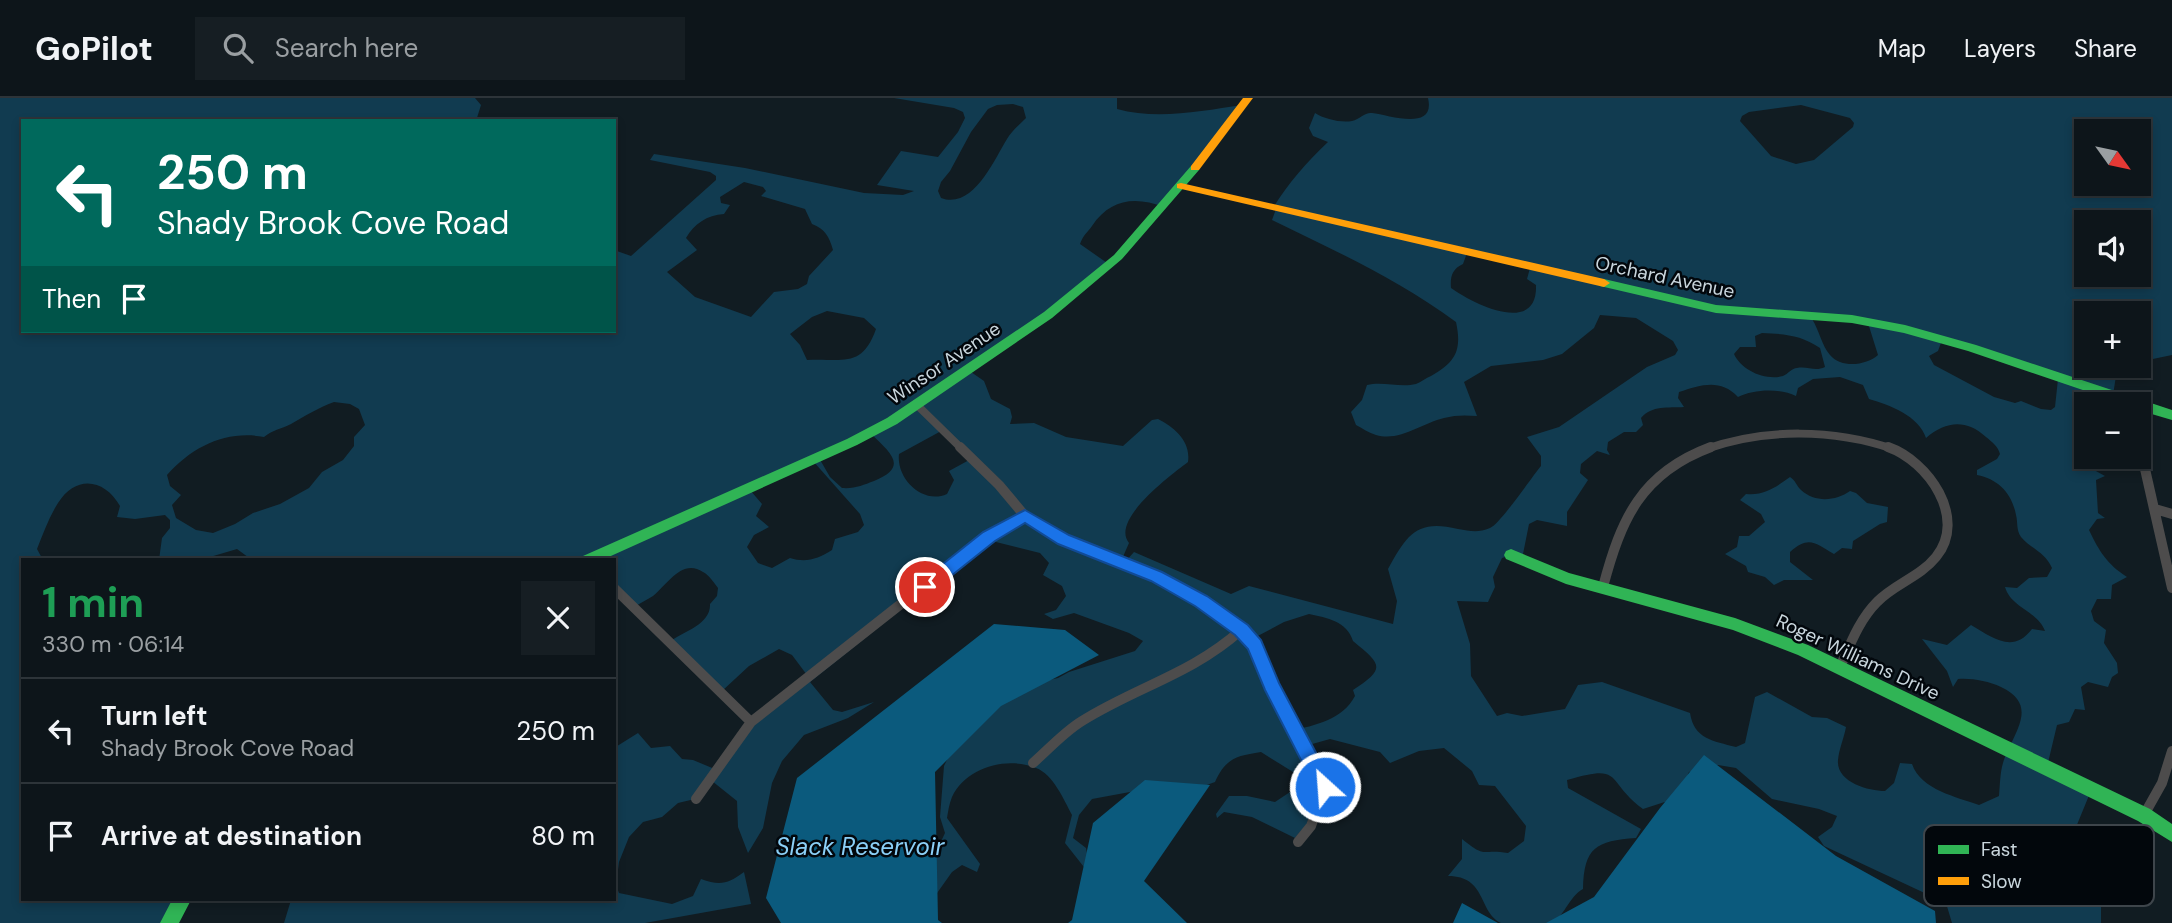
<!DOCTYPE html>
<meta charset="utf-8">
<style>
body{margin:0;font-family:"DM Sans",sans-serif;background:#161e23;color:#f1f3f6;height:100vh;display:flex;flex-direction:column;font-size:26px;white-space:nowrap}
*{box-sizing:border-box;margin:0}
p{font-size:23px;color:#9a9fa2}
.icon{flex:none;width:38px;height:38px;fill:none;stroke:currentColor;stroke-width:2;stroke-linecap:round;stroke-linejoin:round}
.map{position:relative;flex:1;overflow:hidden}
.sheet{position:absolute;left:21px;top:460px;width:595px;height:343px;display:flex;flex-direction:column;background:#0d151a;border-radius:0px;box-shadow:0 4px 10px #0003,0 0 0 2px #2d3439}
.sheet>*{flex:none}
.banner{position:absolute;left:21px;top:21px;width:595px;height:214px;border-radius:0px;box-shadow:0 4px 10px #0003,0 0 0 2px #2d3439;background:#00695c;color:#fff;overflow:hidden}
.needle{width:46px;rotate:123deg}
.buttons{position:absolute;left:2074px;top:21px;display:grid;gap:14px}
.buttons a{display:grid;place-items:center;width:77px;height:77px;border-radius:0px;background:#0d151a;box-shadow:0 4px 10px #0003,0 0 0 2px #2d3439;font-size:35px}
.pin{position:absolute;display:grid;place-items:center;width:60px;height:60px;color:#fff;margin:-30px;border:4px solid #fff;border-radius:50%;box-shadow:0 2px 7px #0007}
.me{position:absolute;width:77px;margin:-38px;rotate:334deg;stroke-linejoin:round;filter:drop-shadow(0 0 5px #0008)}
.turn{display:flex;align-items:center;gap:24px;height:147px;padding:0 21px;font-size:32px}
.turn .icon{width:91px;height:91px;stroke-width:2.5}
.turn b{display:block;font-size:49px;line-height:60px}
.then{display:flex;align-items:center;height:66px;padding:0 21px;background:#0003;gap:14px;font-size:26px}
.round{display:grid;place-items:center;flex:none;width:74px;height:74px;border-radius:0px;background:#161e23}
.head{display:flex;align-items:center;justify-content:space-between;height:119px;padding:0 21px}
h1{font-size:42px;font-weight:700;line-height:52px;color:#1e9e55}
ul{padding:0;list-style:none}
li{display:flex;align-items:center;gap:21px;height:105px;padding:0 21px;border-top:2px solid #2d3439}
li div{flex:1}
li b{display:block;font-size:26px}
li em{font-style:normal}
header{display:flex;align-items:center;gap:42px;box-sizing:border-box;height:98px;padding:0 35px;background:#0d151a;border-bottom:2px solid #2d3439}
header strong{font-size:33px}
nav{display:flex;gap:38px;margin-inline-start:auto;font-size:24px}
.search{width:490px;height:63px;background:#161e23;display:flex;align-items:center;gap:18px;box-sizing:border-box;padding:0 24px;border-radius:0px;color:#9a9fa2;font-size:26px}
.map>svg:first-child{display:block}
</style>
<header>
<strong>GoPilot</strong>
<div class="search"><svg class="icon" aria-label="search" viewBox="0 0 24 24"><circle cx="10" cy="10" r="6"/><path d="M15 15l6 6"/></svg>Search here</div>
<nav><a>Map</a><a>Layers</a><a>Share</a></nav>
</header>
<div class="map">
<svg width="2172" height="825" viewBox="0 0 2172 825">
<rect width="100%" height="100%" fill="#111c22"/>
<!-- green -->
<path fill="#113b50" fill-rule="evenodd" d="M0,0H475L481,7L476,23H23V233H614V152L631,158L716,82V78L710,74L650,62L654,56L745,70L864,95L903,97L914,93L877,87L901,53L938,59L958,34L965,20L963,14L954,10L894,0H1117V11C1157,22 1202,13 1242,7L1164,109C1135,98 1110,101 1092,128C1087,135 1083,137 1080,146L1110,167L971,274L984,283L991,301L1010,311L1012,319L1010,326L1034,325L1066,339L1123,348L1152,322L1158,321C1174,329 1191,343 1188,364C1171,377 1110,422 1129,445L1122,461L1125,464L1134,454L1231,496L1249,488L1393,526L1397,503L1388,471C1407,437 1416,421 1458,431C1470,433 1478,435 1490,430C1500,426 1531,380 1541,368V358L1527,339L1559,329L1647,269L1675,257L1678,252L1673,243L1636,220L1600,217L1594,230L1562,256L1543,262L1491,268L1464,284L1477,318C1465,317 1455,317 1444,320C1422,325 1400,344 1376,337C1369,335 1362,330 1356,327L1351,314L1362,302L1367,287C1383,283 1400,290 1416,286C1421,284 1426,280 1431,278C1456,264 1462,252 1456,224C1399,182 1336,153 1272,122L1276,111L1273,110C1289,84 1306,65 1328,44L1313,38L1309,30L1315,15C1324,21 1341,25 1352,23C1360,21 1365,14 1372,15C1389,17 1436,34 1428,0H2172V257L2148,262L2139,260L2138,215H2086V268H2111L2116,278L2113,297L2096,293L2093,304L2085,307L2081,324L2086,335L2083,358L2094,372L2105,378L2096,382L2098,415L2105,420L2097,421L2089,432C2099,453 2107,466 2127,479L2112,487L2111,501H2097L2091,513L2094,523L2106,532L2104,545L2117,565L2118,575L2112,579L2108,589L2088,584L2081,589L2085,612L2075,611L2069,624L2057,627L2047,669L2090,695L2074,734L2080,749L2075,770L2101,801V825H1952L1946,805L1824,748L1818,739L1832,729L1837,718L1819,711L1772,701L1736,670L1718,667L1689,674L1677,700L1643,711C1604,682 1625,665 1567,682L1568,690L1641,731L1636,740C1596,743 1584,749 1583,791C1569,799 1566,815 1553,825H1501C1478,814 1487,778 1448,778L1462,761V741C1488,762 1480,750 1508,755L1524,743L1526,728L1495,688L1479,687L1472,673L1444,650L1419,653L1390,665L1380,654L1330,641L1298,650L1316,691L1307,726L1295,740L1252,719L1224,714L1217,720L1216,716L1229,698H1247L1275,704L1299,688L1301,679L1261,654C1236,658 1226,660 1215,684L1204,688L1157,689L1092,701L1079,717L1073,740L1086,750L1091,778L1065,745L1072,717C1064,702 1053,676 1036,670C1007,658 966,669 952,699C949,706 948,714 947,720L980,766L977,774L962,767L952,774L930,805L921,786L945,735L940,719L944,668L961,633L978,609L1040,584L1058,580L1069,574L1135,553L1143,543L1129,535L1074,515L1053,521L1044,516L1056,512L1066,498L1062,488L1043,477L1049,465L1040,455L988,442L810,584L833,612L842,614L874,604L848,620L804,637L782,663L772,685L763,730L748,755L738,729L737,703L712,683L699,700L678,705L662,719L643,724L629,739L619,764L616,787L619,795L672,806L693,798L701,781C720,788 728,786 744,774L751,806L645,825H284L291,802H614V650L638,635L651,650L670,648L682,661L693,662L717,672L751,625L810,581L792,557L779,551L749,568L722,593L671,543C685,533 711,526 710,506L717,498L718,490C714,485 709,477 703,474C682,460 667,487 653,498C647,502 640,505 634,509L614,489V462H252L237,451L210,459L209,462H159L162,440L170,430V422L165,417L135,421L117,419L120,408C105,381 76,376 58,405C49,419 43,436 37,451L43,462H23V802H184L171,825H0ZM1013,6L1023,9L1026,20C1019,27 1012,33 1007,41C994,62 973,112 941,100L938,93L941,84L950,73L971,34L988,11L997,7ZM1801,7L1850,20L1854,25L1853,29L1814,62L1796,66L1771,58L1740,23L1742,18L1749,14ZM2086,33H2138V86H2086ZM744,84L763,89L766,93L761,98L805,111L812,126C825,131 829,138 833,152L809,178L807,186L798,191L774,194L751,219L695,199L667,174L697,152L686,140C694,126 707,117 724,116L730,107L721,105L720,99ZM2086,124H2138V177H2086ZM1467,155L1530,170L1527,181L1536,187C1538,238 1473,206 1451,190C1450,179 1452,171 1463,166ZM827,213L864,220L876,231C862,271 842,260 807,262L800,247L790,236L812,219ZM1812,221L1868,225L1878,257C1867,267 1842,271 1830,257C1822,248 1819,232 1812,221ZM1762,235C1785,236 1801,237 1820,250L1825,269C1815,274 1808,268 1797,270C1792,270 1788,276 1783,278C1765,283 1741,272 1734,256L1740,249H1756L1755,238ZM1942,242L2058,281L2055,309L2051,312L2041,311L2021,303L2015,305L1994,299L1934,267L1929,258L1938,253ZM1840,279L1863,287L1869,301C1890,307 1919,318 1926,340C1946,323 1966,321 1986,339C1992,344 1998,348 2000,356L1997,361L1977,372V377C1998,381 2012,395 2016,417C2018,424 2016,432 2021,439C2031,451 2045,454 2052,470L2047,479L2029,480L2017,490L2005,489C2011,510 2038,513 2045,533L2032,531C2013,556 1993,540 1971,527L1947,547L1922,541L1947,573L1953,589L1958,581C1972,580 1988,583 2001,589C2041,608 2012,636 2003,665C2000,675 2000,687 1999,698L1979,707C1957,699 1921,692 1912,666L1900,665L1894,685L1885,693C1868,693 1836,684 1838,662C1839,651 1844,640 1846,629L1827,620L1812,619L1767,594L1755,599L1745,645L1736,649C1713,643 1694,641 1690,615L1602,584L1578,587L1565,611L1522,618L1507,615L1497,618L1471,578L1470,546L1457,503L1488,504L1495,489L1493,479L1502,460L1509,458L1522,461L1529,426L1537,422L1567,428V414L1588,382L1580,375L1581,366L1597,353L1610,357L1607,352L1608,344L1624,334H1636L1643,327L1641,320C1652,307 1668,310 1684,309L1678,300L1679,294C1701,287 1720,280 1738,299C1754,291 1780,290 1796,298L1798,290L1813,281ZM334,304L350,306L359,311L365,327L354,339V348L343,362L322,374L309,390L280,406L253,415L235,426L213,435L196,432L176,420L172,407L181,397L170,388L167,377C193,348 227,332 264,339C272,332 281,331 291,326C305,318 318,310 334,304ZM943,332L971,361L949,373L954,382L947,396C923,407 896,381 899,356ZM871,336C891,355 909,369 874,383C863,387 855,391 842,390L830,379L819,360ZM813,363L860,416L864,427L858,434L835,441L832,452C818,461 806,465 790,460L772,470L758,465L747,449L754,437L769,429L756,418L762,406L750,392ZM1309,516C1327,520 1347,523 1353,543C1382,567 1386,570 1353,592L1355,598C1342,622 1316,627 1290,633L1252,541L1284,524Z
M1790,379C1796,383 1796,387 1801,392C1815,405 1836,403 1850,393L1856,395L1867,405L1888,409L1887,424L1880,426L1853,443L1852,451L1842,450L1834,456C1815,445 1809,437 1790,454V464L1813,482H1784L1774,487L1765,479L1748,474L1746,468L1725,456L1737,449L1739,438H1749L1765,424L1761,416L1740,402L1746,396C1764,398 1776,389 1790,379Z"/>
<!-- water -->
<path fill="#0b5a7d" d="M994,526L1065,532L1099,557L1001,608L935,674L938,822L942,825H781L766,800L797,680Z
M1704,657L1836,758L1935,813L1936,825H1546L1594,799L1660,710Z
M1145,682L1210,687L1144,783L1187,825H1068L1072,822L1093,725Z
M1462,805L1498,825H1453Z"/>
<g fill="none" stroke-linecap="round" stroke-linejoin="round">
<!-- street-far1 -->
<path stroke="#4d4c4c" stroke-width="8" d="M917,307L962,351
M2138,340L2140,351
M1706,351C1765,330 1834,331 1893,351"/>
<!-- street -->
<path stroke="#4d4c4c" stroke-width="10" d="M960,349L999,387L1025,418L1063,442L1156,479L1201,503L1241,532L1255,547L1271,587L1325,689L1311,728L1298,744
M2140,349L2172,490
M2155,411L2172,416
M1603,489C1621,421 1641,375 1711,349
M614,490L751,624
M1840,569C1850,547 1859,522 1877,504C1894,486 1920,479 1936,459C1968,420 1928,363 1888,349
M1033,665C1049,651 1064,634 1082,623C1136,589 1192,576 1241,532
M696,701L751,624L958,461L989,438L1025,418
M2144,717L2162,685L2172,653"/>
<!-- fast -->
<path fill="#30b455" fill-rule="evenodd" d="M1195,67L1199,68V72L1122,161L1052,220L897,326L857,347L602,462H581L583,458L847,341L887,320L1044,214L1114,157L1191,68Z
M1604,181L1716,207L1852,217L1905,227L1976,247L2172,312V322L2138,312V306H2124L1968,253L1904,235L1852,225L1716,215L1600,188L1598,185Z
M1511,451L1569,475L1735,520L1808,547L2150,711L2172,726V744L2138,723L1798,557L1733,532L1566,486L1506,461L1504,457L1506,453Z
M172,802H191L179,825H160Z"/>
<!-- slow -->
<path fill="#ff9f0a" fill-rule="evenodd" d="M1243,0H1253L1199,72H1191V68Z
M1181,85L1604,181L1610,185L1604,189L1177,90V86Z"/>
</g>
<!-- route -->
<path fill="#1a73e8" stroke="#114b97" stroke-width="2" d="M1025,412L1069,437L1162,474L1207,498L1248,527L1261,542L1279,585L1331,683L1334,689L1331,695L1325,698L1318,695L1265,592L1248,551L1235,537L1195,508L1151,483L1058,446L1025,425L995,443L931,494H919L916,489L919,485L983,434Z"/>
<g text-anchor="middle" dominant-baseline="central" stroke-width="5" stroke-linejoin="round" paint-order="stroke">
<!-- street labels -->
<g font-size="19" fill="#c9d6dd" stroke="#02070c">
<text transform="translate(1665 179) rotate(12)">Orchard Avenue</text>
<text transform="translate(944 265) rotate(-34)">Winsor Avenue</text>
<text transform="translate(1858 559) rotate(25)">Roger Williams Drive</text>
</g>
<!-- near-water labels -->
<g font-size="24" font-style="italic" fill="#8bd0f8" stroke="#02070c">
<text x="860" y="748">Slack Reservoir</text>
</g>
</g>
<!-- legend -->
<rect x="1924" y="727" width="230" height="81" rx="10" fill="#02070c" stroke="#3e454b" stroke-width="2"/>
<rect x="1938" y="747" width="31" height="9" fill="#30b455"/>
<rect x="1938" y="779" width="31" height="8" fill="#ff9f0a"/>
<g font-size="19" fill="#c9d6dd">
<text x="1981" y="758">Fast</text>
<text x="1981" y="790">Slow</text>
</g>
</svg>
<div class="buttons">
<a><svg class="needle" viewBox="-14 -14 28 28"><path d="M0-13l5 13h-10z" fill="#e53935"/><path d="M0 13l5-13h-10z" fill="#9a9fa2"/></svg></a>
<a><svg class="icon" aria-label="sound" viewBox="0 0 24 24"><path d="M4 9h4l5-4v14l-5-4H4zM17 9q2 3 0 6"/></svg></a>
<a>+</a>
<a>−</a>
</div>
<div class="pin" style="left:925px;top:489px;background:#d93025"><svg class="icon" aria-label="arrive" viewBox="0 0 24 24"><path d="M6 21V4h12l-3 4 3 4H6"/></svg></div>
<svg class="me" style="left:1325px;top:689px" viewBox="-20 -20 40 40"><circle r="17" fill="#1a73e8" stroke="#fff" stroke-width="3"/><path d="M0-11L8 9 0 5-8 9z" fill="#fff"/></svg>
<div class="banner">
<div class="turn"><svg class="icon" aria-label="left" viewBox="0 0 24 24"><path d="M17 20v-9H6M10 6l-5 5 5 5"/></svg><div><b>250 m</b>Shady Brook Cove Road</div></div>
<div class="then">Then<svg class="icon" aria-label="arrive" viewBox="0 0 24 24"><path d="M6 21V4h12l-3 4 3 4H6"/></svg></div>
</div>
<section class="sheet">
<div class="head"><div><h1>1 min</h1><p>330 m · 06:14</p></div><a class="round"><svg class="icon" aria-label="close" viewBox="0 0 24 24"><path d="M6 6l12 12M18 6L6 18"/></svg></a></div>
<ul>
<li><svg class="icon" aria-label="left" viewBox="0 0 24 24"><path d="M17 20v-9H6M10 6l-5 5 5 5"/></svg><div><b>Turn left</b><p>Shady Brook Cove Road</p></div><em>250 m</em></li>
<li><svg class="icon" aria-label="arrive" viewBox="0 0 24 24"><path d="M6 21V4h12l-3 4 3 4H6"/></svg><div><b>Arrive at destination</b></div><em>80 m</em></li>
</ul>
</section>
</div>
